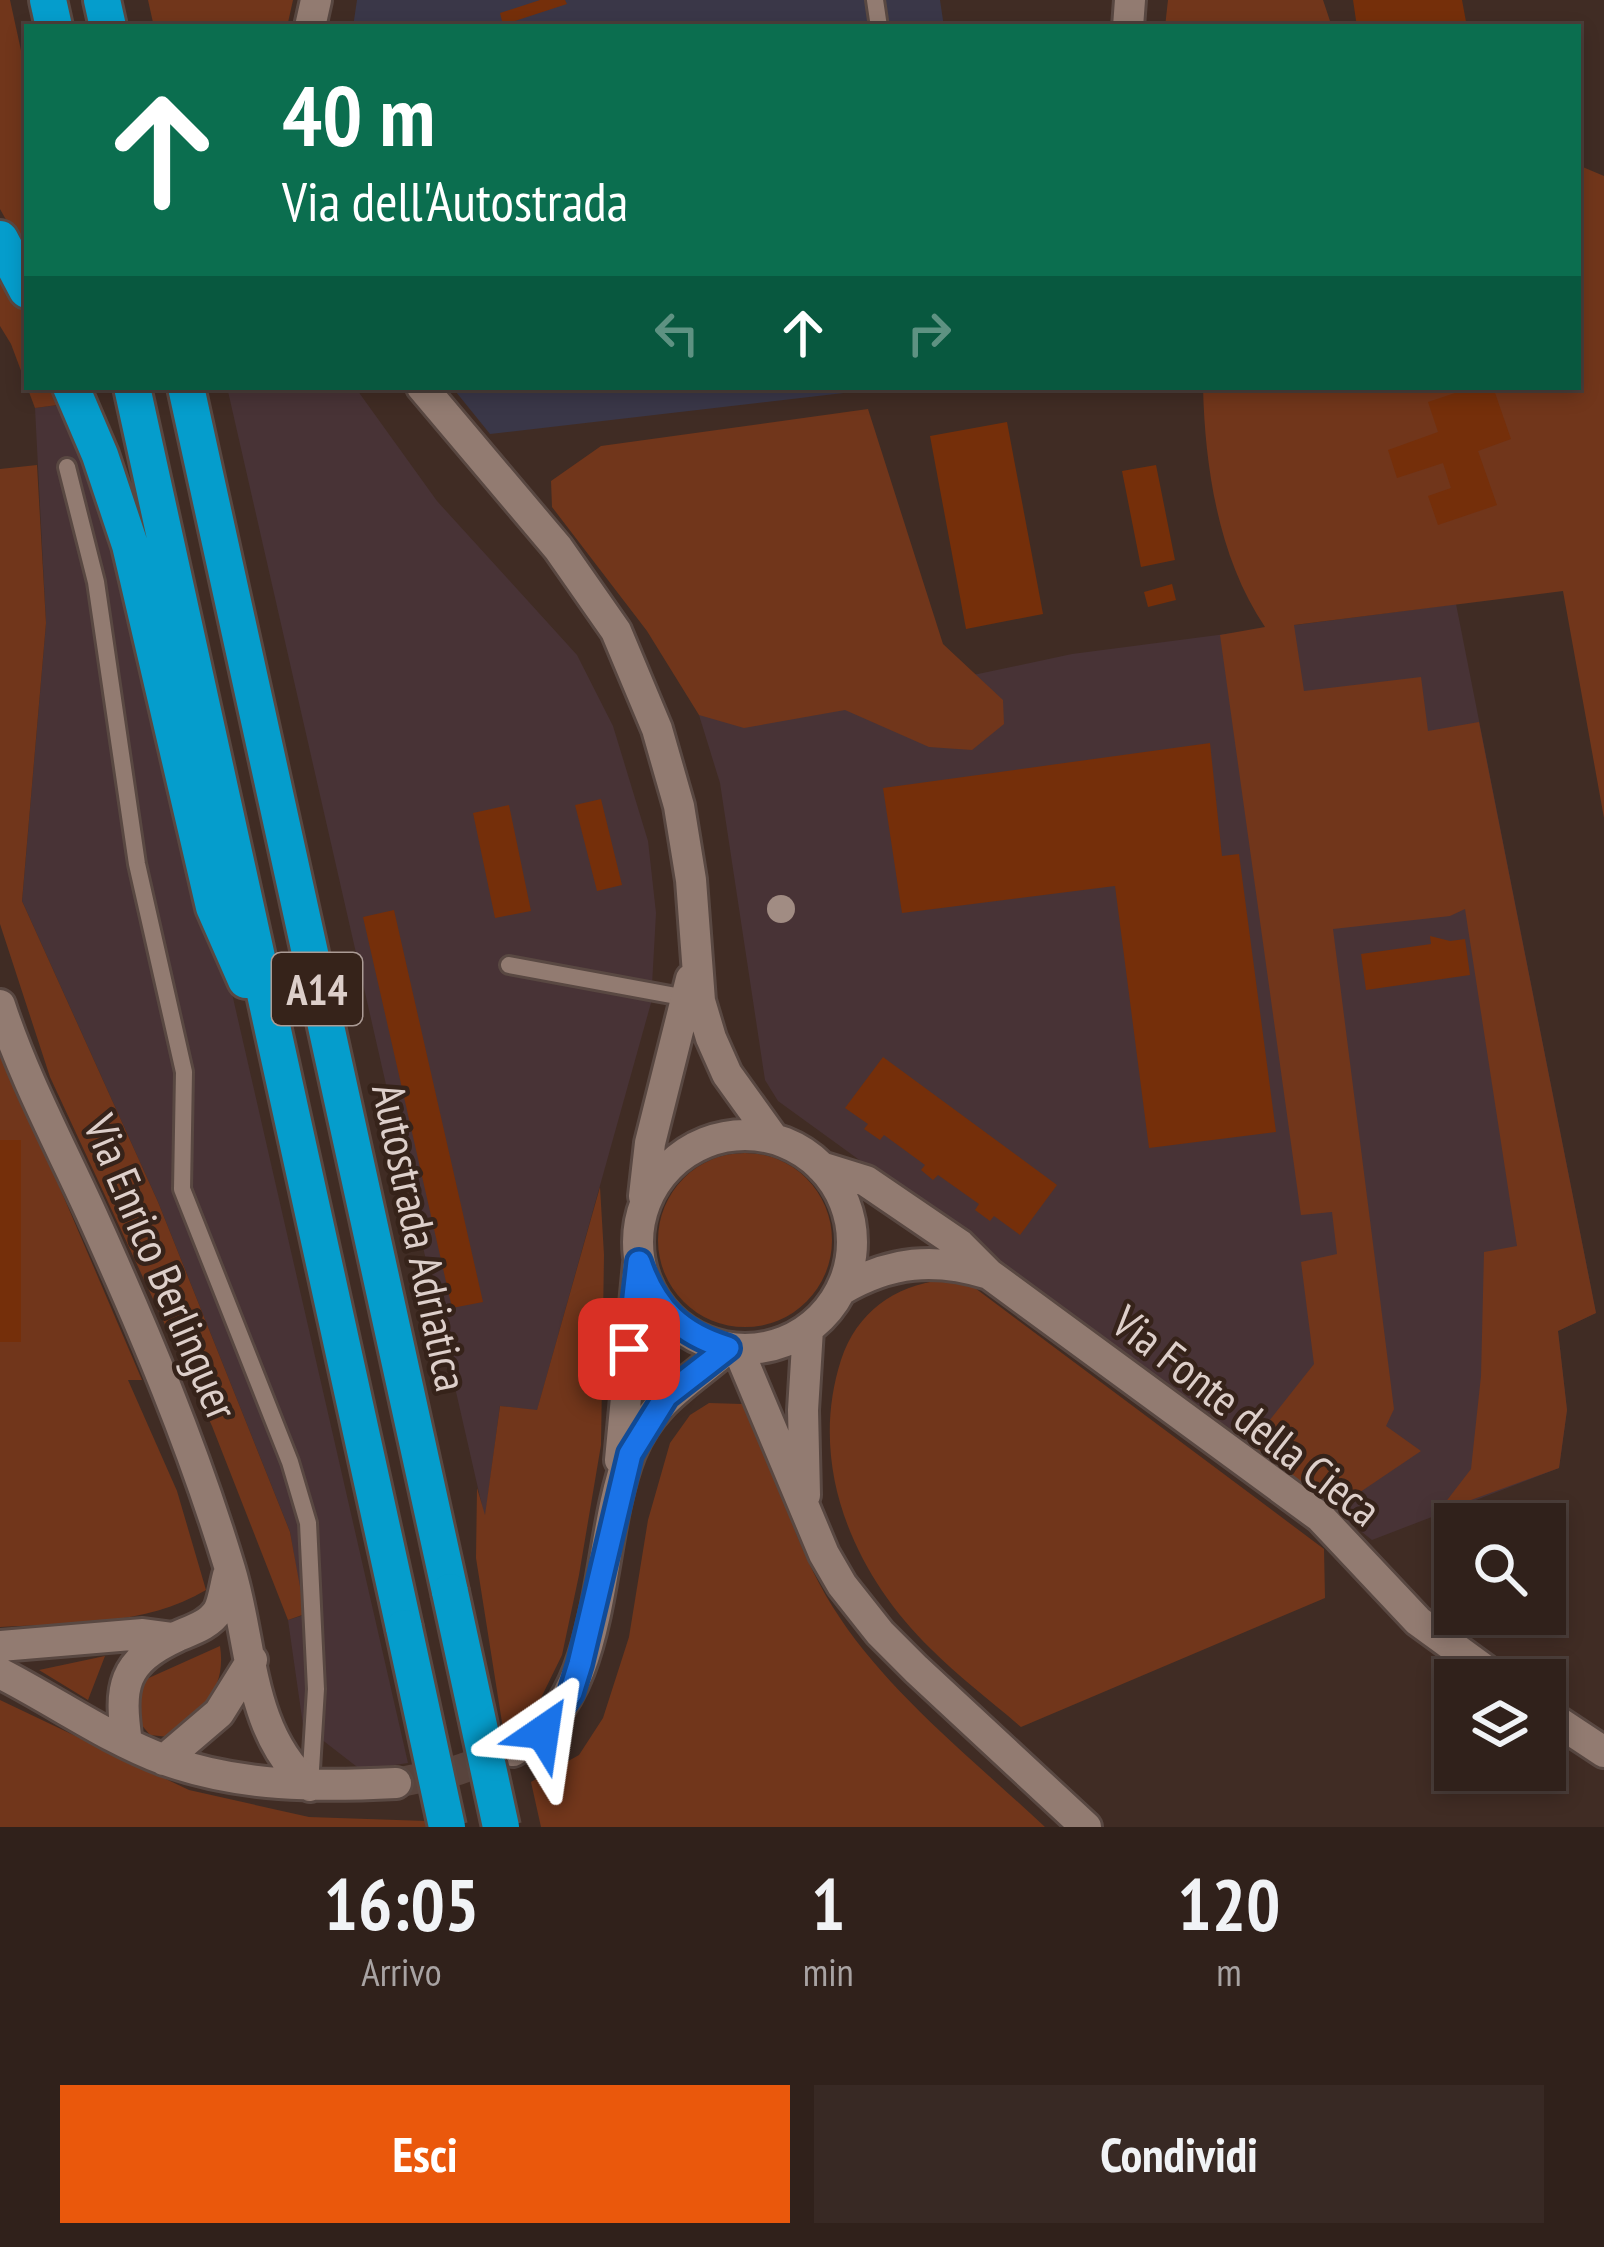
<!DOCTYPE html>
<html lang="it">
<style>
body{margin:0;font-family:"PT Sans Narrow",sans-serif;background:#382924;color:#f1f3f6;height:100vh;display:flex;flex-direction:column;font-size:45px;white-space:nowrap}
*{box-sizing:border-box;margin:0}
p{font-size:39px;color:#a8a3a3}
.icon{flex:none;width:66px;height:66px;fill:none;stroke:currentColor;stroke-width:2;stroke-linecap:round;stroke-linejoin:round}
.map{position:relative;height:1827px;overflow:hidden}
.panel{display:flex;flex-direction:column;background:#30211b;flex:1}
.panel>*{flex:none}
.guide{position:absolute;left:24px;top:24px;width:1557px;height:366px;border-radius:0px;box-shadow:0 6px 18px #0003,0 0 0 3px #4b3e3a;background:#0b6e4f;color:#fff;overflow:hidden}
.buttons{position:absolute;left:1434px;top:1503px;display:grid;gap:24px}
.buttons a{display:grid;place-items:center;width:132px;height:132px;border-radius:0px;background:#30211b;box-shadow:0 6px 18px #0003,0 0 0 3px #4b3e3a;font-size:60px}
.pin{position:absolute;display:grid;place-items:center;width:102px;height:102px;color:#fff;margin:-51px;border-radius:24px;box-shadow:0 6px 18px #0006}
.me{position:absolute;width:132px;margin:-66px;rotate:32deg;stroke-linejoin:round;filter:drop-shadow(0 0 9px #0008)}
.turn{display:flex;align-items:center;gap:42px;height:252px;padding:0 60px;font-size:54px}
.turn .icon{width:156px;height:156px;stroke-width:2.5}
.turn b{display:block;font-size:84px;line-height:102px}
.lanes{display:flex;align-items:center;height:114px;padding:0 60px;background:#0003;justify-content:center;gap:60px;direction:ltr}
.lanes .off{opacity:.35}
.eta{display:flex;justify-content:space-evenly;align-items:center;height:204px;text-align:center}
.eta b{font-size:72px;font-weight:600;line-height:84px}
.cta{display:flex;gap:24px;margin-top:auto;padding:24px 60px}
.cta a{flex:1;height:138px;border-radius:0px;background:#ea580c;color:#fff;font-size:48px;font-weight:600;line-height:138px;text-align:center}
.cta a+a{background:#382924;color:#f1f3f6}
.map>svg:first-child{display:block}
</style>
<div class="map">
<svg width="1604" height="1827" viewBox="0 0 1604 1827">
<rect width="100%" height="100%" fill="#402c24"/>
<!-- commercial -->
<path fill="#3a3748" d="M357,0H940L944,27H353Z
M452,387H860L861,391L490,434Z"/>
<!-- industrial -->
<path fill="#483336" d="M227,387H355L437,501L577,655L613,726L648,841L656,913L651,1003L537,1411L500,1406L485,1519Z
M65,404L129,543L408,1763L361,1770L303,1725L288,1620L304,1615L290,1532L158,1202L22,901L46,623L35,408Z
M1456,604L1596,1313L1558,1331L1567,1410L1559,1468L1372,1540L1251,1444L778,1101L765,1080L720,783L699,715L978,674L1072,654Z"/>
<!-- green -->
<path fill="#71361b" d="M0,0H10L27,78V257L0,209Z
M148,0H293L287,27H154Z
M1168,0H1323L1332,27H1165Z
M1578,165L1604,176V818L1563,591L1294,625L1304,691L1421,677L1428,731L1479,722L1596,1313L1558,1331L1567,1410L1559,1468L1438,1512L1471,1469L1481,1376L1484,1252L1517,1246L1465,909L1450,916L1333,929L1394,1409L1386,1426L1421,1451L1335,1509L1251,1444L1314,1364L1301,1262L1337,1254L1332,1212L1301,1215L1220,635L1265,627C1219,559 1205,469 1203,387H1578Z
M0,262L27,316V387H58L65,404L35,408L11,344L0,326Z
M868,409L943,644L1003,700L1004,724L972,750L929,747L845,710L744,728L699,715L647,631L552,507L551,481L601,446Z
M37,465L46,623L22,901L158,1202L290,1532L305,1614L288,1620L212,1426L50,1077L0,924V469Z
M0,1048L142,1380H128L177,1491L206,1590C146,1626 69,1623 0,1627Z
M658 1240a87 87 0 1 1 174 0a87 87 0 1 1-174 0Z
M600,1187L604,1255L601,1445L579,1575L562,1655L539,1702L504,1735L476,1558L477,1488L485,1515L500,1406L537,1410Z
M942,1280L971,1285L1324,1549L1325,1598L1021,1727C991,1701 959,1677 931,1649C854,1574 807,1466 841,1360C857,1312 894,1286 942,1280Z
M709,1403L742,1404C769,1434 765,1450 778,1486C795,1532 812,1577 840,1618C891,1695 978,1764 1045,1827H541L531,1782L579,1755L603,1718L629,1637L648,1520L670,1443L690,1415Z
M220,1646C227,1691 200,1710 169,1737L150,1735L134,1716L142,1681Z
M105,1656L88,1700L39,1670Z
M0,1700L189,1790L309,1817L426,1821L427,1827H0Z"/>
<!-- building -->
<path fill="#752f0a" d="M540,0H565L567,4L503,25L500,13Z
M1353,0H1462L1467,27H1357Z
M1473,387H1493L1511,439L1478,451L1497,505L1438,525L1428,496L1451,488L1443,463L1397,478L1388,450L1438,432L1428,402Z
M1007,422L1043,614L966,629L930,436Z
M1156,465L1175,560L1141,567L1122,471Z
M1172,584L1176,600L1148,607L1144,592Z
M1210,743L1222,856L1239,854L1276,1132L1149,1148L1115,886L902,913L883,788Z
M601,799L622,885L597,891L575,805Z
M509,805L531,911L495,918L473,813Z
M394,910L483,1302L452,1308L363,917Z
M1430,936L1450,941L1465,939L1470,975L1366,990L1361,954L1431,944Z
M883,1057L1057,1185L1020,1235L994,1216L990,1221L975,1210L979,1204L938,1175L933,1180L921,1170L925,1165L884,1135L880,1140L864,1129L868,1124L845,1108Z
M0,1140H21V1342H0Z"/>
<g fill="none" stroke-linecap="round" stroke-linejoin="round">
<!-- street-tunnel -->
<path stroke="#58443d" stroke-width="30" stroke-dasharray="30 15" stroke-linecap="butt" d="M396,1783L458,1770L507,1753"/>
<!-- lane casing -->
<g stroke="#594842" stroke-width="22">
<path id="lane" d="M875,0L879,27
M67,467L96,582L137,864L184,1072L182,1189L290,1462L308,1523L316,1689L310,1785
M509,965L687,998"/>
</g>
<!-- street casing -->
<g stroke="#594842" stroke-width="36">
<path id="street" d="M310,27L316,0
M1128,27L1130,0
M422,387L558,548L616,631L657,729L679,806L691,880L700,1001L711,1038L727,1074L773,1138
M0,1005C23,1076 60,1145 91,1213C144,1330 193,1446 230,1569C253,1644 247,1731 310,1786
M638 1242a107 107 0 1 1 214 0a107 107 0 1 1-214 0Z
M821,1167L866,1181L960,1245L989,1274L1320,1517L1418,1621L1499,1680
M644,1196L650,1143L691,979
M841,1290C890,1261 935,1257 989,1274
M738,1349L824,1554L842,1585L880,1633L916,1669L1086,1827
M620,1460L639,1263
M805,1495L803,1410L808,1329
M0,1646L143,1634L173,1638
M0,1673C55,1701 108,1739 165,1760C241,1787 317,1787 396,1783
M1545,1713L1604,1752
M127,1743C119,1687 121,1662 178,1636C192,1630 209,1625 218,1611C223,1602 225,1586 228,1575
M513,1751C611,1698 593,1546 630,1453C652,1400 687,1384 728,1348
M164,1760L219,1713L252,1660"/>
</g>
<!-- highway casing -->
<g stroke="#594842" stroke-width="42">
<path id="highway" d="M48,0L54,27
M102,0L108,27
M0,239L27,290
M71,387L100,455L130,545L214,907L246,980
M132,387L404,1628
M186,387L450,1592"/>
</g>
<!-- lane -->
<use href="#lane" stroke="#927b71" stroke-width="16"/>
<!-- street -->
<use href="#street" stroke="#927b71" stroke-width="30"/>
<!-- highway -->
<use href="#highway" stroke="#059dcc" stroke-width="36"/>
<!-- highway-bridge casing -->
<g stroke="#594842" stroke-width="42" stroke-linecap="butt">
<path id="highway-bridge" d="M450,1592L501,1827
M404,1628L447,1827"/>
</g>
<!-- highway-bridge -->
<use href="#highway-bridge" stroke="#059dcc" stroke-width="36"/>
</g>
<!-- trees -->
<circle fill="#a18c83" cx="781" cy="909" r="14"/>
<g fill="none" stroke-linecap="round" stroke-linejoin="round">
<!-- route casing -->
<g stroke="#114b97" stroke-width="30">
<path id="route" d="M543,1732L571,1693L580,1664L630,1454L666,1396L728,1348C681,1334 655,1309 639,1262L629,1349"/>
</g>
<!-- route -->
<use href="#route" stroke="#1a73e8" stroke-width="21"/>
</g>
<g text-anchor="middle" dominant-baseline="central" stroke-width="9" stroke-linejoin="round" paint-order="stroke">
<!-- shield labels -->
<rect fill="#36231a" stroke="#ab9b95" stroke-width="3" x="272" y="953" width="90" height="72" rx="9"/>
<g font-size="42" font-weight="bold" fill="#ddcfca">
<text x="317" y="989">A14</text>
</g>
<!-- street labels -->
<g font-size="45" fill="#ddcfca" stroke="#36231a">
<text transform="translate(421 1237) rotate(78)">Autostrada Adriatica</text>
<text transform="translate(162 1267) rotate(67)">Via Enrico Berlinguer</text>
<text transform="translate(1247 1415) rotate(38)">Via Fonte della Cieca</text>
</g>
</g>
</svg>
<div class="buttons">
<a><svg class="icon" aria-label="search" viewBox="0 0 24 24"><circle cx="10" cy="10" r="6"/><path d="M15 15l6 6"/></svg></a>
<a><svg class="icon" aria-label="layers" viewBox="0 0 24 24"><path d="M12 4l9 5-9 5-9-5zM3 14l9 5 9-5"/></svg></a>
</div>
<div class="pin" style="left:629px;top:1349px;background:#d93025"><svg class="icon" aria-label="arrive" viewBox="0 0 24 24"><path d="M6 21V4h12l-3 4 3 4H6"/></svg></div>
<svg class="me" style="left:543px;top:1732px" viewBox="-20 -20 40 40"><path d="M0-17L14 15 0 8-14 15z" fill="#1a73e8" stroke="#fff" stroke-width="4"/></svg>
<div class="guide">
<div class="turn"><svg class="icon" aria-label="ahead" viewBox="0 0 24 24"><path d="M12 20V5M6 11l6-6 6 6"/></svg><div><b>40 m</b>Via dell'Autostrada</div></div>
<div class="lanes"><svg class="icon off" aria-label="left" viewBox="0 0 24 24"><path d="M17 20v-9H6M10 6l-5 5 5 5"/></svg><svg class="icon" aria-label="ahead" viewBox="0 0 24 24"><path d="M12 20V5M6 11l6-6 6 6"/></svg><svg class="icon off" aria-label="right" viewBox="0 0 24 24"><path d="M7 20v-9h11M14 6l5 5-5 5"/></svg></div>
</div>
</div>
<section class="panel">
<div class="eta">
<div><b>16:05</b><p>Arrivo</p></div>
<div><b>1</b><p>min</p></div>
<div><b>120</b><p>m</p></div>
</div>
<div class="cta"><a>Esci</a><a>Condividi</a></div>
</section>
